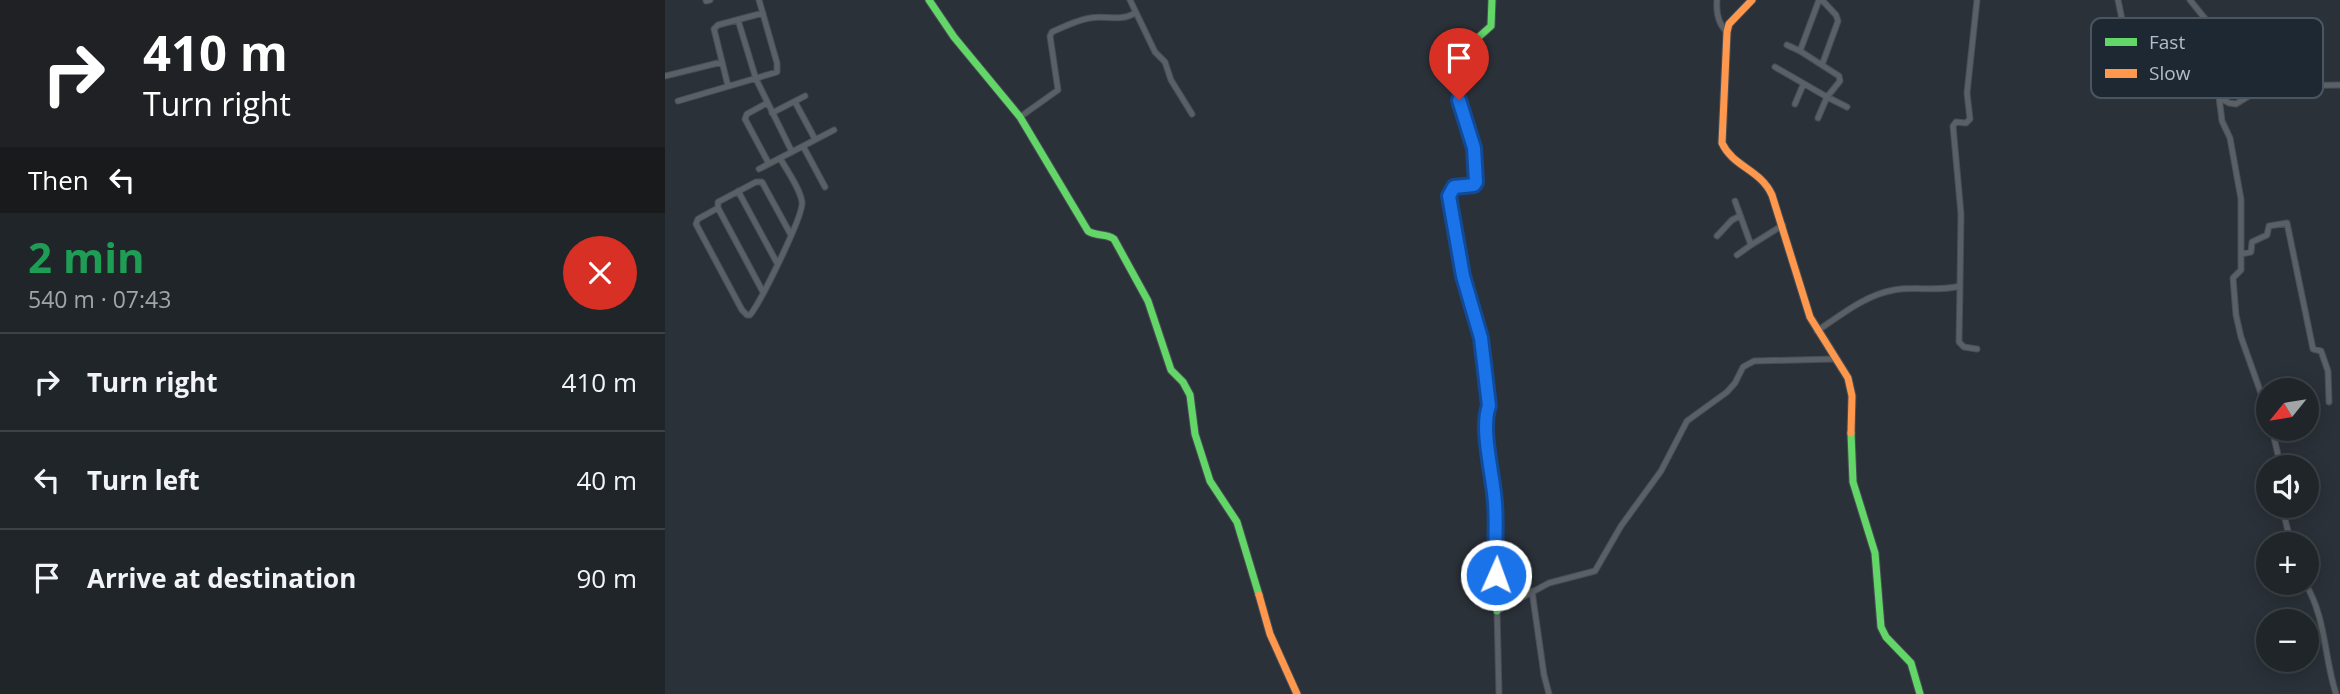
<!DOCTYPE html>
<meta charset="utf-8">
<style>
body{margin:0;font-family:"Open Sans",sans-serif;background:#282d32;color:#f1f3f6;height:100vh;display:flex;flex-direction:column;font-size:26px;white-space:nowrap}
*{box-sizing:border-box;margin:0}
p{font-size:23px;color:#a2a5a8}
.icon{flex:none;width:38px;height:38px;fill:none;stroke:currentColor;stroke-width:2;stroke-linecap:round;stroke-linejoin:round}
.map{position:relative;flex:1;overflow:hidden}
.panel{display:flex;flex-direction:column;background:#20252a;width:665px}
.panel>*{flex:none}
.top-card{background:#202124;color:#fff;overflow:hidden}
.needle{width:46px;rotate:240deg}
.tools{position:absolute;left:1591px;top:378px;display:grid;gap:14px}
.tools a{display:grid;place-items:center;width:63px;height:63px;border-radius:50%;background:#20252a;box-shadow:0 4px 18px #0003,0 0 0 2px #3d4247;font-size:35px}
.pin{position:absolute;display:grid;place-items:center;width:60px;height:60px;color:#fff;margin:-72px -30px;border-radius:50% 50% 50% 0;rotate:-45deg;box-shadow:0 0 7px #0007}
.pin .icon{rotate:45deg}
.me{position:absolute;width:77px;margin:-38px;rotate:2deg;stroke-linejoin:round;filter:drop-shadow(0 0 5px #0008)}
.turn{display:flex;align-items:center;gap:24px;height:147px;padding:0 28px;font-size:32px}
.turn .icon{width:91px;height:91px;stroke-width:2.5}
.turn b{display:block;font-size:49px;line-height:60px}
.then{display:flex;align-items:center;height:66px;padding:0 28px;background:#0003;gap:14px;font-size:26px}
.round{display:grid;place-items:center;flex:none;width:74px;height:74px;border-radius:37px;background:#282d32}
.head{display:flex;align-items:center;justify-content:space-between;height:119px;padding:0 28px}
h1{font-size:42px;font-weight:700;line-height:52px;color:#1e9e55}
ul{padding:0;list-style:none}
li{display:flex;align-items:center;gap:21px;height:98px;padding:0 28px;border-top:2px solid #3d4247}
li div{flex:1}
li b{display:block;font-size:26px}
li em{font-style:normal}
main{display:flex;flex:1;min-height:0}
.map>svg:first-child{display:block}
</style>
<main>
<section class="panel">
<div class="top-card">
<div class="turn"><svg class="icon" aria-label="right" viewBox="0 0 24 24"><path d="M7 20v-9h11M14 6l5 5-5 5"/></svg><div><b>410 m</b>Turn right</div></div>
<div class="then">Then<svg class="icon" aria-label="left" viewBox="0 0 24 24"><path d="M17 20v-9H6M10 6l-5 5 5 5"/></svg></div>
</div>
<div class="head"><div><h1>2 min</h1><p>540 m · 07:43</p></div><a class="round" style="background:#d93025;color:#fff"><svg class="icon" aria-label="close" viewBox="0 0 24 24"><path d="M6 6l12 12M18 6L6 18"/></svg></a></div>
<ul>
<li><svg class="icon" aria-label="right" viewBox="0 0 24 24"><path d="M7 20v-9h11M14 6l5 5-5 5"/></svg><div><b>Turn right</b></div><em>410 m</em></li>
<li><svg class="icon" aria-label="left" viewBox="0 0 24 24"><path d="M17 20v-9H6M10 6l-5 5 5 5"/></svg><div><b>Turn left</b></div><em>40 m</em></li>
<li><svg class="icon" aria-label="arrive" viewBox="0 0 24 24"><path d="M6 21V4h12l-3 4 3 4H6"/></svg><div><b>Arrive at destination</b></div><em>90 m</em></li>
</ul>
</section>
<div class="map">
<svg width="1675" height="694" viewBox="0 0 1675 694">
<rect width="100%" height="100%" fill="#2a3138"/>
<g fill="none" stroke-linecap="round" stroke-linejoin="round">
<!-- street casing -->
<g stroke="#474e55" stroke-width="7">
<path id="street" d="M465,0L490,52L500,62L506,80L527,114
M1052,0C1051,12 1053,24 1062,32
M1453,0L1459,29L1455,40
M1525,0L1546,26L1547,32L1541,69L1545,86L1554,97L1564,103L1571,104L1600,86L1675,85
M41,1L45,0
M73,20L91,79L127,152
M1122,45L1135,51
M1157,65L1173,21L1171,15L1157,0
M1110,67L1162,97L1175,81L1174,76L1135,51L1154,0
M0,76L57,62
M63,86L49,29L53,25L98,13
M1554,97L1557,121L1565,138L1576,199V270L1568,278L1571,315L1576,337L1603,413
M13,101L112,72V63L94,0
M130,102L150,139
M102,103L82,114L80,119L104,164
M1130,104L1138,85
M107,113L140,96
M355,117L393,90L385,36L387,32C398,27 412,20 425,18C441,15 456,22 470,13
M1153,118L1162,97L1182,107
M138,146L160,187
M94,169L169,130
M73,191L112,263
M1070,201L1086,245L1118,225
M53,208L33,219L31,224L77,310L82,315H85C95,303 139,215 137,202C135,188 122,171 115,158
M1052,236L1067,220L1075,216
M1576,254L1586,252L1587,242L1602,235L1604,226L1622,223L1648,349L1656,351L1663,371L1664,402
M1072,255L1086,245
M1295,286L1294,342L1299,347L1312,349
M98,292L53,208V202L91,182H97L126,235
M1152,331C1176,315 1200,295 1229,290C1251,286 1272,292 1295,286L1296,214L1288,126L1291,122L1301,123L1305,119L1302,93L1312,0
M1607,429L1614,459V467
M1617,506L1626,544
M1640,583C1661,617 1659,657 1671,694
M867,591L879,675L884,694
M834,694L832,611L884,583L930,571L956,526L996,471L1022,421L1062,392L1070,383L1078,367L1089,361L1170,359"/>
</g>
<!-- fast casing -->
<g stroke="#474e55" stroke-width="9">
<path id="fast" d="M264,0L289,37L355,117L423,231C432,237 441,233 449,239L483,301L506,370L518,382L525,395L530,434L545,481L572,522L594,595
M827,0L826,26L797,52L787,73C798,107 817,149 809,185L790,188L784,196L798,276L816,338L824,406C816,435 827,468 830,497C834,534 831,574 832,611
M1186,433L1188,482L1210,553L1216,627L1221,637L1246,663L1255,694"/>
</g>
<!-- slow casing -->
<g stroke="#474e55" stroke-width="9">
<path id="slow" d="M1087,0L1064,24L1062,32L1057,143C1068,167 1095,169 1107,195L1145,317L1183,378L1187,396L1186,433
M594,595L605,634L632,694"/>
</g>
<!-- street -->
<use href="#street" stroke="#5a6066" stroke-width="5"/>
<!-- fast -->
<use href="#fast" stroke="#63d668" stroke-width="7"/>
<!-- slow -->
<use href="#slow" stroke="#ff974d" stroke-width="7"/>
</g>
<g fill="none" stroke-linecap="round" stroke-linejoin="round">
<!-- route casing -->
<g stroke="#114b97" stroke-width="18">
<path id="route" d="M794,100L809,148L811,182L809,185L789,187L784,196L798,276L816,338L824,406C815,429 829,478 830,504C832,528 829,551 831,575"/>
</g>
<!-- route -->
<use href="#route" stroke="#1a73e8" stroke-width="12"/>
</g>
<!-- legend -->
<rect x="1426" y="18" width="232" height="80" rx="10" fill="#1d2833" stroke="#4a5560" stroke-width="2"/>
<rect x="1440" y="38" width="32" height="8" fill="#63d668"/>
<rect x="1440" y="69" width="32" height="9" fill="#ff974d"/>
<g font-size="19" fill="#b3bec9">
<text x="1484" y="49">Fast</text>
<text x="1484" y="80">Slow</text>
</g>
</svg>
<div class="tools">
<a><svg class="needle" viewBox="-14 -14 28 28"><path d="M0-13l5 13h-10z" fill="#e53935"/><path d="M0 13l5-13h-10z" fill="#a2a5a8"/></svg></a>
<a><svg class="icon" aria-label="sound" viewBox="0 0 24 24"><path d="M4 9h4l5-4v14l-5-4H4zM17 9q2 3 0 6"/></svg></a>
<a>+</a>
<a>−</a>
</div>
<div class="pin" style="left:794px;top:100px;background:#d93025"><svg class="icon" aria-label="arrive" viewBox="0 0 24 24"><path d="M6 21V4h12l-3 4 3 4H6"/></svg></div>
<svg class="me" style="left:831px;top:575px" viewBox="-20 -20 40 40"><circle r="17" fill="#1a73e8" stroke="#fff" stroke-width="3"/><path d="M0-11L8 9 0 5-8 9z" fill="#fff"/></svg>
</div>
</main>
